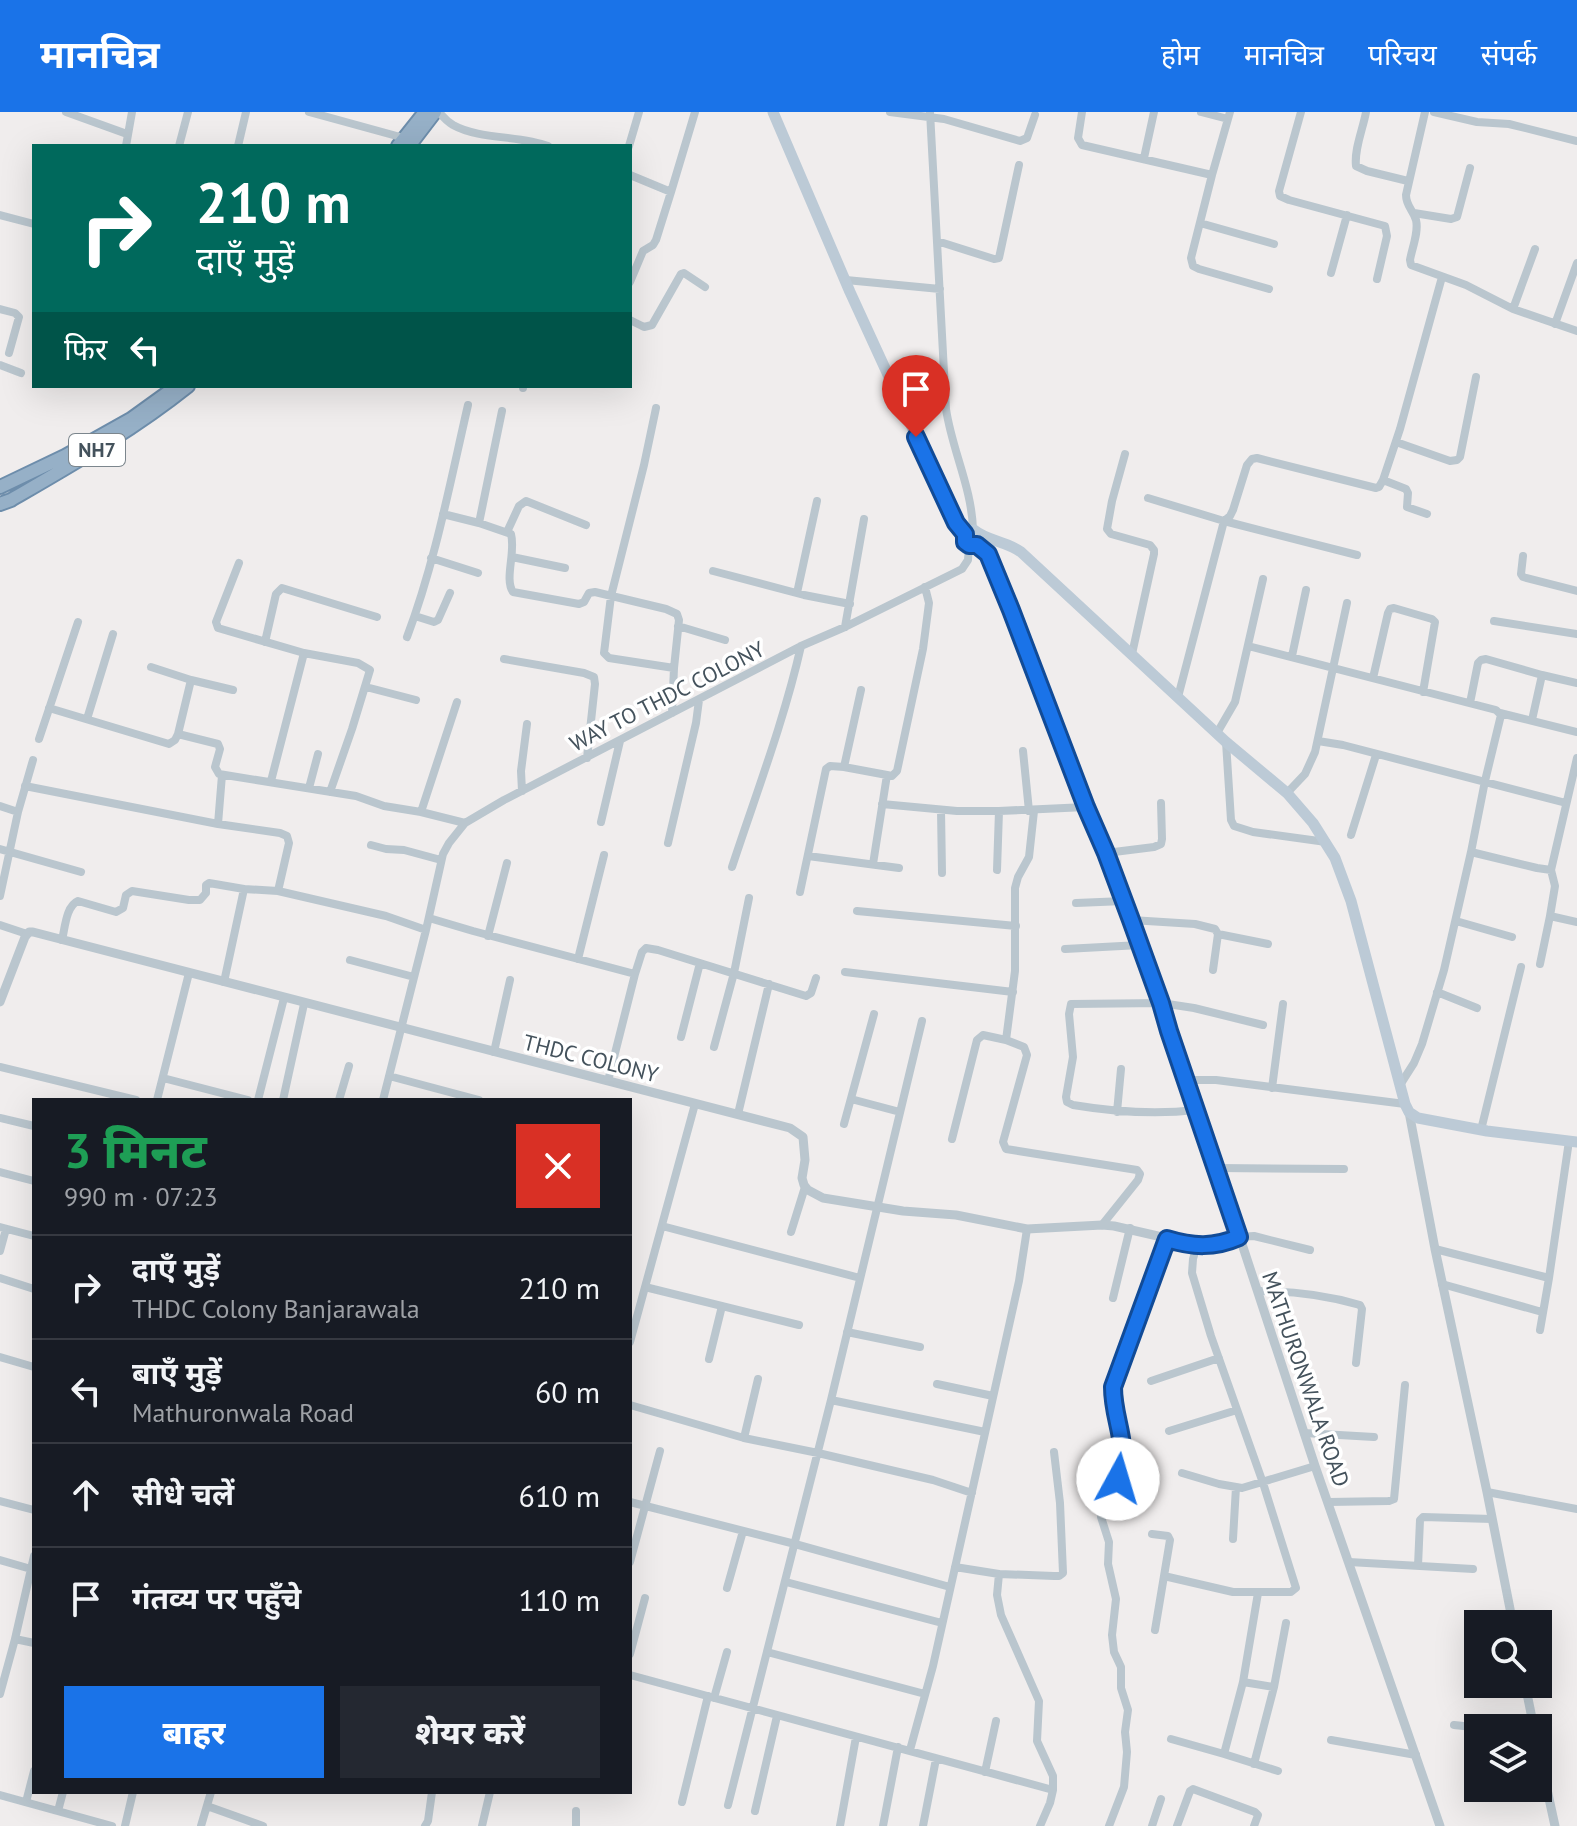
<!DOCTYPE html>
<html lang="hi">
<meta charset="utf-8">
<style>
body{margin:0;font-family:"PT Sans","Noto Sans Devanagari",sans-serif;background:#242831;color:#f1f3f6;height:100vh;display:flex;flex-direction:column;font-size:30px;white-space:nowrap}
*{box-sizing:border-box;margin:0}
p{font-size:26px;color:#9ea1a6}
.icon{flex:none;width:44px;height:44px;fill:none;stroke:currentColor;stroke-width:2;stroke-linecap:round;stroke-linejoin:round}
.map{position:relative;flex:1;overflow:hidden}
.details{position:absolute;left:32px;top:986px;width:600px;height:696px;display:flex;flex-direction:column;background:#171b24;border-radius:0px;box-shadow:0 8px 32px #0002}
.details>*{flex:none}
.banner{position:absolute;left:32px;top:32px;width:600px;height:244px;border-radius:0px;box-shadow:0 8px 32px #0002;background:#00695c;color:#fff;overflow:hidden}
.fabs{position:absolute;left:1464px;top:1498px;display:grid;gap:16px}
.fabs a{display:grid;place-items:center;width:88px;height:88px;border-radius:0px;background:#171b24;box-shadow:0 8px 32px #0002;font-size:40px}
.pin{position:absolute;display:grid;place-items:center;width:68px;height:68px;color:#fff;margin:-82px -34px;border-radius:50% 50% 50% 0;rotate:-45deg;box-shadow:0 0 8px #0007}
.pin .icon{rotate:45deg}
.me{position:absolute;width:88px;margin:-44px;rotate:6deg;stroke-linejoin:round;filter:drop-shadow(0 0 6px #0008)}
.turn{display:flex;align-items:center;gap:28px;height:168px;padding:0 32px;font-size:36px}
.turn .icon{width:104px;height:104px;stroke-width:2.5}
.turn b{display:block;font-size:56px;line-height:68px}
.then{display:flex;align-items:center;height:76px;padding:0 32px;background:#0003;gap:16px;font-size:30px}
.round{display:grid;place-items:center;flex:none;width:84px;height:84px;border-radius:0px;background:#242831}
.headline{display:flex;align-items:center;justify-content:space-between;height:136px;padding:0 32px}
h1{font-size:48px;font-weight:800;line-height:60px;color:#1e9e55}
.button{display:flex;gap:16px;margin-top:auto;padding:16px 32px}
.button a{flex:1;height:92px;border-radius:0px;background:#1a73e8;color:#fff;font-size:32px;font-weight:800;line-height:92px;text-align:center}
.button a+a{background:#242831;color:#f1f3f6}
ul{padding:0;list-style:none}
li{display:flex;align-items:center;gap:24px;height:104px;padding:0 32px;border-top:2px solid #363941}
li div{flex:1}
li b{display:block;font-size:30px}
li em{font-style:normal}
header{display:flex;align-items:center;gap:48px;box-sizing:border-box;height:112px;padding:0 40px;background:#1a73e8;color:#fff}
header strong{font-size:38px}
nav{display:flex;gap:44px;margin-inline-start:auto;font-size:28px}
.map>svg:first-child{display:block}
</style>
<header>
<strong>मानचित्र</strong>
<nav><a>होम</a><a>मानचित्र</a><a>परिचय</a><a>संपर्क</a></nav>
</header>
<div class="map">
<svg width="1577" height="1714" viewBox="0 0 1577 1714">
<rect width="100%" height="100%" fill="#f0eded"/>
<g fill="none" stroke-linecap="round" stroke-linejoin="round">
<!-- trunk casing -->
<g stroke="#6d8dab" stroke-width="16">
<path id="trunk" d="M398,34L425,0
M409,34L435,0
M0,375L65,344L131,307L174,276
M0,392L11,388C73,352 133,318 188,274"/>
</g>
<!-- minor -->
<path stroke="#bac6ce" stroke-width="8" d="M66,0L127,22
M309,0L404,26
M439,0C443,5 448,10 453,13C480,28 520,23 548,34
M890,0L944,7L1020,29L1027,26L1035,3
M930,0L946,297C952,338 972,376 973,418
M1082,0L1078,26L1082,33L1212,63L1230,0
M1201,0L1228,7
M1301,0L1279,79L1280,84L1289,88L1385,114L1387,124L1377,167
M1366,0C1363,17 1354,37 1356,54L1367,59L1408,69
M1425,0L1406,83C1406,94 1413,98 1416,108C1419,120 1412,136 1410,148L1411,153L1466,173L1513,197L1577,219
M1434,0L1477,10L1509,12L1577,29
M126,34L132,0
M179,34L188,0
M238,34L246,0
M629,34L639,0
M1144,46L1154,0
M630,63L671,80L695,0
M1212,63L1191,146L1193,154L1199,157L1269,177
M1414,101L1451,107L1457,105L1470,56
M0,103L34,112
M1200,111L1274,132
M937,129L994,147L999,146L1019,53
M1331,161L1347,103
M846,168L940,177
M630,170L643,139L653,133L656,128L671,80
M0,197L15,201L19,205L9,241
M1513,197L1535,137
M630,208L644,215L652,213L681,162L684,161L705,175
M1555,212L1577,151
M0,253L21,261
M523,276V274
M656,296L644,353L611,484L604,541L609,546L674,556
M1396,330L1450,349L1457,348L1460,345L1476,265
M1125,342L1112,389L1107,417L1111,422L1150,433L1154,438V442L1132,542
M1383,368L1406,377L1408,381L1407,395L1427,402
M1148,386L1224,409L1357,443
M443,402L479,411L511,422C516,440 504,467 513,480L579,492L584,490L589,481L595,480L666,497L677,502L679,508L674,556L672,601
M479,411L502,299
M507,420L519,394L526,389L586,413
M1523,444L1521,462L1523,465L1577,479
M512,445L565,456
M431,446L478,461
M239,451L216,510L218,516L304,541L358,551L370,558L352,617L330,680
M713,459L804,483L850,492
M797,481L817,389
M415,504L434,510L438,508L450,481
M1494,509L1577,522
M678,514L725,528
M845,515L864,407
M407,525C435,451 450,371 468,293
M265,530L276,482L282,476L377,505
M1248,534L1496,598L1501,603L1485,669L1471,740L1444,858L1422,932L1414,951L1400,973
M1292,544L1306,478
M504,547L584,561L594,565L595,572L587,646
M1542,563L1577,571
M1373,566L1388,501L1390,497L1394,496L1432,507L1435,510L1423,580
M191,568L233,578
M366,575L416,588
M861,578L844,655L887,663
M1178,585L1224,409L1230,404L1233,398L1247,353L1252,347L1257,346L1376,376L1379,375L1383,368L1400,317L1442,165
M1470,591L1478,551L1481,548L1486,547L1542,563L1532,608
M49,596L169,632L175,628L178,622L191,568L151,555
M1500,601L1577,620
M87,607L113,522
M1217,621L1235,590L1263,467
M178,622L218,632L220,637L215,655L219,662L356,684L384,694L421,700L465,711
M39,627L78,510
M1318,629L1343,633L1566,691
M1226,630L1231,708L1234,714L1253,720L1326,730
M1023,639L1029,699
M222,663L218,712L280,721L287,724L289,731L278,779
M271,669L304,541
M25,674L218,712
M309,676L318,642
M522,679L521,659L527,612
M1287,681L1305,662L1315,640L1347,491
M882,692L957,699H999L1086,695
M0,694L18,700
M941,698L942,761
M1034,699L1029,745L1018,765L1015,776V859L1006,928L1024,935L1027,943L1003,1030L1006,1037L1137,1058L1140,1062L1138,1068L1102,1113
M421,700L457,590
M601,710L620,629
M1351,723L1376,643
M668,731L696,611L699,588
M371,733L386,737L404,738L441,748
M0,737L81,760
M1471,740L1537,756L1551,758L1577,646
M1106,741L1154,735L1161,732L1162,727L1161,691
M808,744L899,756
M873,752L887,663L892,664L897,659L923,537L929,491L925,475
M732,755C756,682 784,609 801,534
M997,758L999,699
M1551,758L1555,774L1550,804L1577,810
M800,780L826,657L830,654L844,655
M0,784L18,700L33,648
M1076,791L1124,789
M857,799L1016,814
M429,806L473,819L635,862
M1131,808L1195,812L1215,817L1218,822L1213,858
M1456,809L1512,825
M0,813L27,822
M1218,822L1268,832
M488,824L507,751
M62,828C65,816 66,794 78,789L116,800L123,796L126,783L132,779L189,788H200L206,781V773L209,771L244,777L278,779L386,804L426,818
M1065,837L1140,833
M578,847L604,743
M350,848L414,865
M1540,852L1550,804
M845,860L1013,880
M224,870L244,777
M1437,880L1477,896
M681,925L700,851
M714,935L734,861L749,786
M494,940L510,868
M0,955L136,988
M389,964L479,988
M163,966L248,988
M1186,968H1216L1405,992
M608,969L635,862L642,840L646,836L658,838L806,884L811,881L816,866
M1272,976L1283,892
M851,987L900,1000
M157,988L189,861
M258,988L284,886
M283,988L304,892
M339,988L349,954
M383,988L426,818L443,742L449,731L465,711L504,688L801,534L845,515L962,457L968,448L969,433
M1196,998C1154,1003 1115,1000 1073,993L1067,990L1066,985L1073,945L1069,902L1071,892L1161,891L1194,896L1263,913
M1117,1000L1121,957
M738,1002L769,872
M0,1006L34,1014
M844,1012L874,902
M1481,1018L1521,855
M952,1027L977,928L983,923L1006,928
M1217,1056L1344,1057
M0,1060L34,1069
M662,1114L860,1166
M0,1115L34,1124
M791,1120L805,1075
M1239,1125L1254,1124L1310,1138
M1435,1137L1549,1166L1569,1029
M0,1139L6,1117
M0,1166L34,1177
M1442,1172L1542,1200
M645,1175L799,1213
M1258,1179C1292,1179 1327,1183 1360,1193L1362,1197L1356,1251
M1113,1186L1130,1116
M1540,1218L1549,1166
M847,1220L920,1235
M630,1230L695,992
M0,1245L34,1255
M709,1247L722,1194
M1151,1269L1219,1246
M937,1272L993,1284
M831,1288L985,1320
M630,1293L744,1326L818,1341L933,1368L972,1381
M1169,1319L1237,1298
M1304,1321L1374,1325
M744,1326L758,1267
M1182,1361L1219,1372L1242,1376L1315,1354
M1487,1380L1577,1397
M0,1389L34,1398
M630,1390L795,1432L950,1475
M1329,1390L1389,1389L1394,1387L1405,1273
M1152,1422L1168,1424L1170,1428L1155,1518
M1233,1427L1236,1375
M34,1444L15,1527L34,1531
M0,1448L31,1457
M630,1450L660,1339
M1349,1450L1473,1457
M1418,1454L1420,1408L1423,1405L1492,1407
M955,1455L999,1462L997,1483L1001,1503L1039,1589L1037,1629L1053,1664V1678
M999,1462L1054,1464H1059L1063,1461L1060,1391L1054,1340
M1164,1464L1233,1480H1291L1296,1476L1263,1371L1211,1224L1192,1161L1193,1147L1197,1133
M786,1470L942,1511
M727,1476L743,1419
M1258,1481L1243,1570L1224,1642L1278,1659
M767,1540L925,1582
M630,1542L645,1486
M630,1563L1053,1678L1050,1691L1040,1714
M1243,1570L1274,1575
M0,1582L15,1527
M714,1586L727,1540
M1454,1613L1482,1616
M1171,1627L1224,1642
M1331,1628L1416,1643
M910,1638L933,1554L1019,1169L1027,1117
M1254,1652L1274,1575L1286,1511
M985,1660L996,1609
M0,1683L112,1714
M26,1690L34,1659
M682,1690L708,1584
M728,1693L831,1288L922,909
M207,1694L263,1714
M58,1699L63,1680
M576,1699V1714
M755,1699L777,1604
M125,1714L133,1680
M201,1714L211,1680
M425,1714L428,1709L432,1680
M482,1714L490,1680
M840,1714L856,1625
M883,1714L898,1635
M923,1714L936,1647
M1109,1714L1124,1675L1127,1640L1125,1620L1128,1598L1121,1576V1555L1114,1540L1112,1523L1116,1487L1108,1452L1109,1430L1101,1405C1112,1379 1127,1355 1122,1326C1119,1309 1113,1293 1113,1275L1167,1127
M1152,1714L1161,1687
M1177,1714L1190,1679L1193,1677L1255,1700L1258,1703L1254,1714"/>
<!-- tertiary -->
<path stroke="#bac6ce" stroke-width="9" d="M977,433L988,442L1011,498L1086,695L1131,808L1217,1056L1315,1354L1440,1714
M0,890L25,825L29,820H33L790,1016L803,1025L805,1048L802,1066L804,1073L808,1078L823,1086L903,1099L956,1103L1027,1117L1102,1113L1114,1114L1197,1133H1215L1239,1125
M1409,1000L1435,1137L1487,1380L1513,1512
M1525,1572L1534,1616
M1538,1636L1555,1714"/>
<!-- secondary -->
<path stroke="#bccad6" stroke-width="11" d="M773,0L850,180L956,411L965,422
M980,423V429L974,434L967,432L964,427L967,420L974,418C987,429 1006,429 1021,440L1226,630L1287,681L1313,711L1335,746L1351,789L1405,992L1409,1000L1418,1006L1487,1019L1577,1030"/>
<!-- trunk -->
<use href="#trunk" stroke="#96b0c7" stroke-width="12"/>
</g>
<g fill="none" stroke-linecap="round" stroke-linejoin="round">
<!-- route casing -->
<g stroke="#114b97" stroke-width="20">
<path id="route" d="M916,325L956,411L965,422V430L969,433H977L988,442L1011,498L1086,695L1106,741L1131,808L1161,891L1169,919L1239,1125C1214,1136 1193,1135 1167,1127L1113,1275C1113,1310 1130,1330 1118,1367"/>
</g>
<!-- route -->
<use href="#route" stroke="#1a73e8" stroke-width="14"/>
</g>
<g text-anchor="middle" dominant-baseline="central" stroke-width="7" stroke-linejoin="round" paint-order="stroke">
<!-- shield labels -->
<rect fill="#fff" stroke="#7c868d" stroke-width="2" x="69" y="322" width="56" height="32" rx="6"/>
<g font-size="20" font-weight="bold" fill="#44525c">
<text x="97" y="338">NH7</text>
</g>
<!-- street labels -->
<g font-size="22" fill="#44525c" stroke="#fff">
<text transform="translate(667 584) rotate(-27)">WAY TO THDC COLONY</text>
<text transform="translate(591 946) rotate(14)">THDC COLONY</text>
<text transform="translate(1306 1267) rotate(71)">MATHURONWALA ROAD</text>
</g>
</g>
</svg>
<div class="fabs">
<a><svg class="icon" aria-label="search" viewBox="0 0 24 24"><circle cx="10" cy="10" r="6"/><path d="M15 15l6 6"/></svg></a>
<a><svg class="icon" aria-label="layers" viewBox="0 0 24 24"><path d="M12 4l9 5-9 5-9-5zM3 14l9 5 9-5"/></svg></a>
</div>
<div class="pin" style="left:916px;top:325px;background:#d93025"><svg class="icon" aria-label="arrive" viewBox="0 0 24 24"><path d="M6 21V4h12l-3 4 3 4H6"/></svg></div>
<svg class="me" style="left:1118px;top:1367px" viewBox="-20 -20 40 40"><circle r="19" fill="#fff"/><path d="M0-13L10 11 0 6-10 11z" fill="#1a73e8"/></svg>
<div class="banner">
<div class="turn"><svg class="icon" aria-label="right" viewBox="0 0 24 24"><path d="M7 20v-9h11M14 6l5 5-5 5"/></svg><div><b>210 m</b>दाएँ मुड़ें</div></div>
<div class="then">फिर<svg class="icon" aria-label="left" viewBox="0 0 24 24"><path d="M17 20v-9H6M10 6l-5 5 5 5"/></svg></div>
</div>
<section class="details">
<div class="headline"><div><h1>3 मिनट</h1><p>990 m · 07:23</p></div><a class="round" style="background:#d93025;color:#fff"><svg class="icon" aria-label="close" viewBox="0 0 24 24"><path d="M6 6l12 12M18 6L6 18"/></svg></a></div>
<ul>
<li><svg class="icon" aria-label="right" viewBox="0 0 24 24"><path d="M7 20v-9h11M14 6l5 5-5 5"/></svg><div><b>दाएँ मुड़ें</b><p>THDC Colony Banjarawala</p></div><em>210 m</em></li>
<li><svg class="icon" aria-label="left" viewBox="0 0 24 24"><path d="M17 20v-9H6M10 6l-5 5 5 5"/></svg><div><b>बाएँ मुड़ें</b><p>Mathuronwala Road</p></div><em>60 m</em></li>
<li><svg class="icon" aria-label="ahead" viewBox="0 0 24 24"><path d="M12 20V5M6 11l6-6 6 6"/></svg><div><b>सीधे चलें</b></div><em>610 m</em></li>
<li><svg class="icon" aria-label="arrive" viewBox="0 0 24 24"><path d="M6 21V4h12l-3 4 3 4H6"/></svg><div><b>गंतव्य पर पहुँचे</b></div><em>110 m</em></li>
</ul>
<div class="button"><a>बाहर</a><a>शेयर करें</a></div>
</section>
</div>
